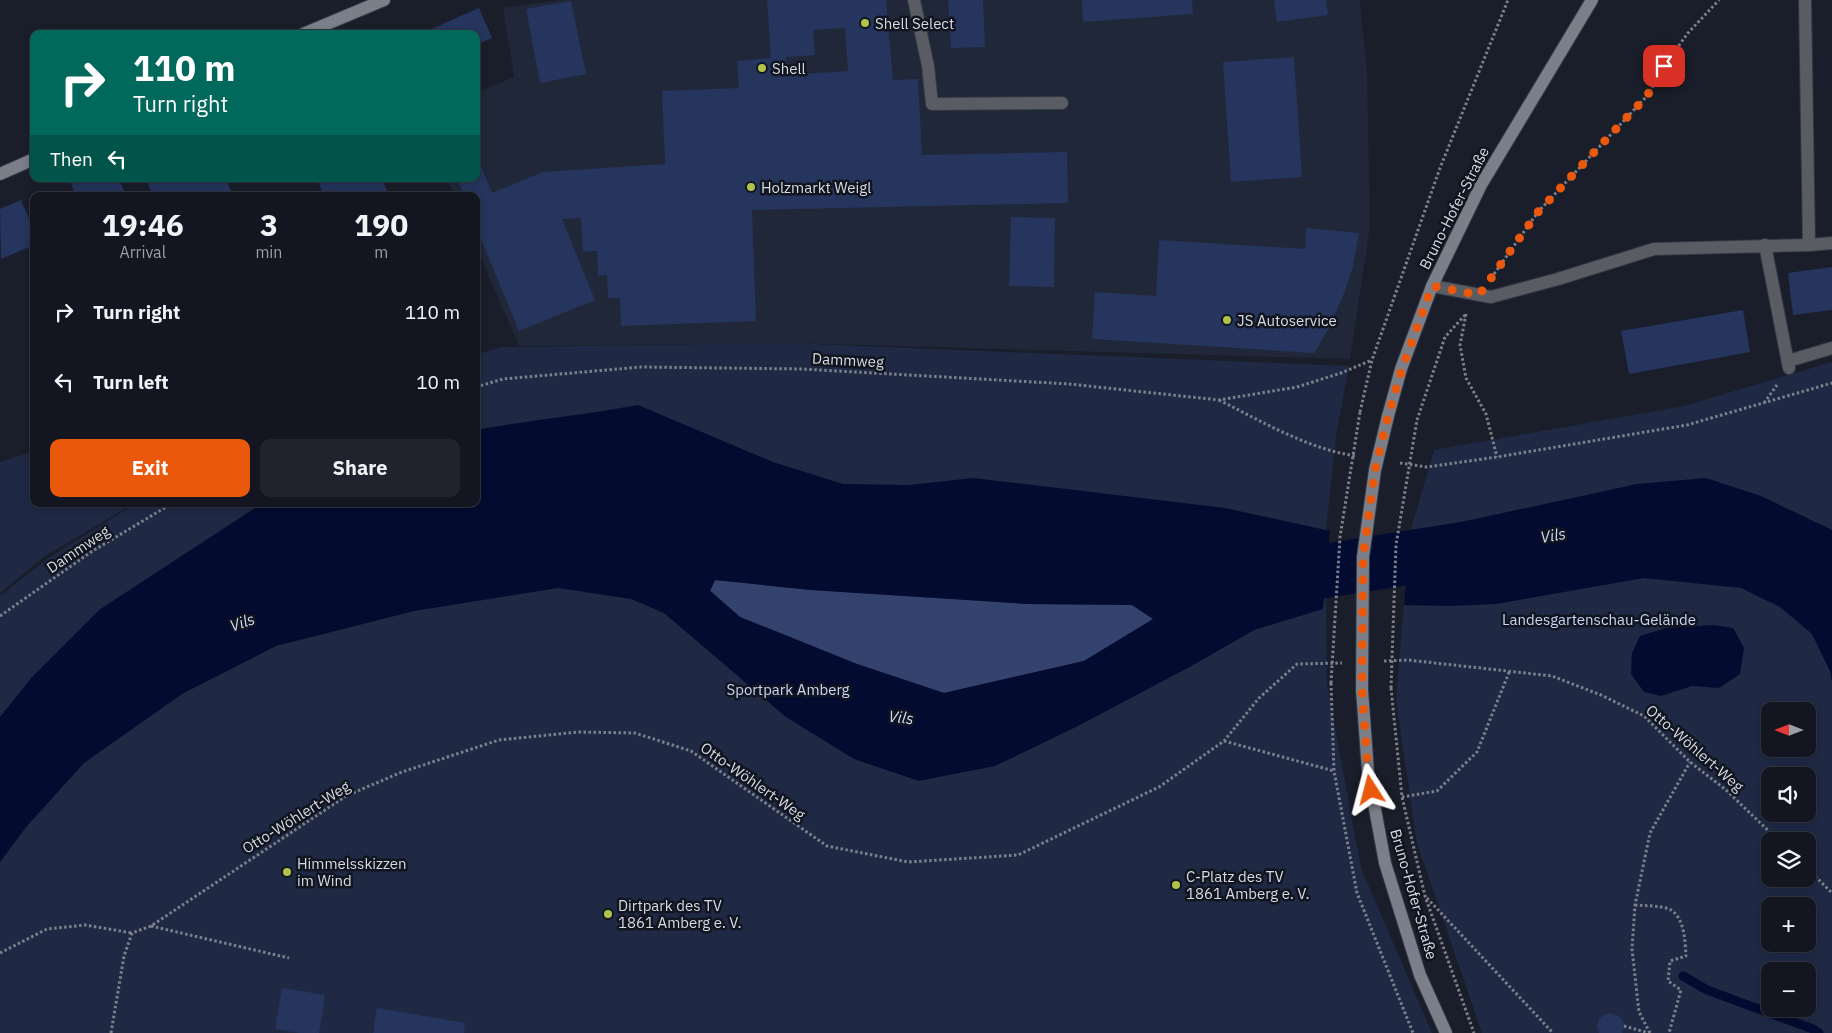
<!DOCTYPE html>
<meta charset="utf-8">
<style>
body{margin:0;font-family:"IBM Plex Sans",sans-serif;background:#20232d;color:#f1f3f6;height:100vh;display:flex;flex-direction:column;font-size:19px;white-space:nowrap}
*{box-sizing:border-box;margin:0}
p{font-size:16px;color:#9d9fa5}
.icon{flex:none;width:28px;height:28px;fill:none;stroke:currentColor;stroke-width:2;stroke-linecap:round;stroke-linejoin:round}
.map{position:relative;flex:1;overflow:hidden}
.side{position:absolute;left:30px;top:192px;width:450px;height:315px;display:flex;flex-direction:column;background:#131620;border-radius:10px;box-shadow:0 2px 8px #0003,0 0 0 1px #32353e}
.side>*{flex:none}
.banner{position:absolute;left:30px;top:30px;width:450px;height:152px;border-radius:10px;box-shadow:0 2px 8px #0003,0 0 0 1px #32353e;background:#00695c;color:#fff;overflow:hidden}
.needle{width:32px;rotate:270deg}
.tools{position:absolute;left:1761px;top:702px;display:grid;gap:10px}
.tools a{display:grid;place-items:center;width:55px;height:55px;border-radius:10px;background:#131620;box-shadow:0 2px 8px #0003,0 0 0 1px #32353e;font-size:25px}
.pin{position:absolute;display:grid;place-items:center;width:42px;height:42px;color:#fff;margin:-21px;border-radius:10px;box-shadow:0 2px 8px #0006}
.me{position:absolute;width:55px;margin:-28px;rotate:351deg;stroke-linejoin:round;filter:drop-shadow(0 0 4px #0008)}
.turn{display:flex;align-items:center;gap:18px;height:105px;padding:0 20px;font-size:22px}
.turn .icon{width:65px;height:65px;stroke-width:2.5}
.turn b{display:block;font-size:35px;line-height:42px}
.then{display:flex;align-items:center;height:48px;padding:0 20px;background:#0003;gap:10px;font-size:19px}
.eta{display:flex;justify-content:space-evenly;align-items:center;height:85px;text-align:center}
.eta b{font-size:30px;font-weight:700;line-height:35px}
.cta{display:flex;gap:10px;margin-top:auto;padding:10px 20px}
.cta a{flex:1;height:58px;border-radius:10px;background:#ea580c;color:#fff;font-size:20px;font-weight:700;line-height:58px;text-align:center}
.cta a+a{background:#20232d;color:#f1f3f6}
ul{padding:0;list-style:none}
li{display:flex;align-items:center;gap:15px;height:70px;padding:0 20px}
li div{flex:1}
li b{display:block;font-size:19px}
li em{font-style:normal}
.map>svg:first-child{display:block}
</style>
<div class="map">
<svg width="1832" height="1033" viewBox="0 0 1832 1033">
<rect width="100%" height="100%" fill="#191e2a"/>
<!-- built -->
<path fill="#202738" d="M561,0H1360L1367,73L1370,227L1350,359L790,343L519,346L476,247V196H455L447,179H476V93L514,77L503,8Z"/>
<!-- green -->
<path fill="#1f2944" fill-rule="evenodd" d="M790,343L1349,366L1336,437L1325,540L1327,684L1361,868L1432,1033H0V596L47,559L135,504H476V355L501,347Z
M1832,362V1033H1482L1417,843L1396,700L1410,533L1434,450L1684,406ZM1770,711H1808V749H1770ZM1770,776H1808V814H1770ZM1770,841H1808V879H1770ZM1770,906H1808V944H1770ZM1770,971H1808V1009H1770Z
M34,451V504H133L45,556L0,593V462Z"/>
<!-- forest -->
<path fill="#33436d" d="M715,580L811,590L1028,604L1132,605L1154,619L1084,661L944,693L857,664L740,617L710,590Z"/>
<!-- water -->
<path fill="#030b30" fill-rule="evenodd" d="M638,405L773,462L843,484L909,485L973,478L1225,508L1330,531L1323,609L1254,630L1195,664L1078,726L995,766L919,781L854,759L786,717L664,613L631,599L558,588L414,611L276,646L182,694L84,763L27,826L0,862V717L32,677L99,610L261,504H476V430C530,420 585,415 638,405ZM715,580L811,590L1028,604L1132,605L1153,619L1084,661L944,693L857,664L740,617L710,591Z
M1706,478L1761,496L1832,530V682L1830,671L1812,634L1780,607L1741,588L1644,578L1496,604L1448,606L1404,605L1410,533L1637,484Z
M1713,625L1733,628L1744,648L1740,674L1719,688L1692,686L1661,696L1644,692L1631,674L1632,653L1640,636L1666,628Z"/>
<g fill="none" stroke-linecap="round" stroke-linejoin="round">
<!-- stream -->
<path stroke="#030b30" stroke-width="9" d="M1683,976L1707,990L1813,1029L1819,1033"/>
<!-- river -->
<path stroke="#030b30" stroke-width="54" d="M1254,577L1273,579L1482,546"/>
</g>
<!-- building -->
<path fill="#25355d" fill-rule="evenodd" d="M767,0H886L893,80L918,79L922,155L1067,152L1068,203L752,210L756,321L621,326L620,298H608L607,275L598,276L597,251L583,252L581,218L562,219L595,300L519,331L476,227V196H464L457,179H476V154L492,193L543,172L665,164L662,91L739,88L737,61L771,58ZM845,28L848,71L788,75L786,57L815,55L813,30Z
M948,0H983L985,47L951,48Z
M1082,0H1192L1193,14L1083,22Z
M1274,0H1326L1328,15L1277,22Z
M571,1L586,74L540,83L526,9Z
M479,8L492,38L476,45V34H420Z
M1294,57L1302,177L1231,182L1223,62Z
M69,179H119L126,196H76Z
M146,179H226L233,196H153Z
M317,179H382L389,196H324Z
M21,200L34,231V245L1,259L0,209Z
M1011,217L1055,218L1054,287L1009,286Z
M1306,228L1359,233L1353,266L1345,291L1329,328L1314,353L1092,339L1095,292L1156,296L1159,240L1305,249Z
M1832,267V310L1793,315L1788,273Z
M1743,310L1750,352L1629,374L1621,331Z
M282,988L325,995L319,1033H300L275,1029Z
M377,1008L465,1023L464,1033H373Z
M1610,1013L1617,1015L1622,1019L1624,1026L1622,1033H1599L1597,1026L1599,1019L1604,1015Z"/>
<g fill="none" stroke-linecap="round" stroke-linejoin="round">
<!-- lane casing -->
<g stroke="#343844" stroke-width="14">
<path id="lane" d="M914,0L928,66L932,104L1062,103
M1765,245L1789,368
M1809,245L1832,243
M1432,286L1491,297L1558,279L1654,249L1809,245L1805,1
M1788,361L1832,348"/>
</g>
<!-- secondary casing -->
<g stroke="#343844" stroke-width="14">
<path id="secondary" d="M303,34L384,0
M0,174L34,159
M1388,416L1401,369L1432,286L1481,185L1592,0
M1362,690L1368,771L1385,863L1420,975L1446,1033"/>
</g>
<!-- path -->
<path stroke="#7c808a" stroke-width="3" stroke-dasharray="2.5 2.5" stroke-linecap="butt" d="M1664,66L1688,33L1719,0
M1494,274L1538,212L1647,96L1664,66L1653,53
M1466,314L1460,345L1466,378L1486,414L1497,457
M476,387L503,379L641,367L802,369L1069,384L1219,400L1297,387L1341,373L1372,360
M1219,400C1263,422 1308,449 1356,456
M1764,403L1777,385
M1360,412L1372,360L1440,168L1508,0
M1417,420L1445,337L1466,314
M1400,463L1427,467L1497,457L1687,425L1832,383
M0,616L91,552L171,504
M1384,661L1408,660L1552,676L1601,695L1644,716L1690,762L1726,790L1779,841
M1331,683L1334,771L1357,893L1413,1033
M1391,688L1402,797L1425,896L1474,1033
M1224,741L1334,771
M1402,797L1437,791L1477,752L1510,670
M1808,869L1832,893
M1427,898L1553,1033
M1635,905C1646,906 1661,905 1671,910C1685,919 1685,942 1686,956L1670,961L1668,981L1681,990L1669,1033
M151,926L289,958
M0,953L47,929L85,925L132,933
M1624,1026L1649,1033
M111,1033L124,956L132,933L151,926L346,796L402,772L499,740L578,732L635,733L691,751L827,846L908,862L1018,855L1159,787L1224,741L1259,698L1297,664L1342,663
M1650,1033L1639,1012L1632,949L1635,905L1650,833L1690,762"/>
<!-- lane -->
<use href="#lane" stroke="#595c62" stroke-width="12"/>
<!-- secondary -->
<use href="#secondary" stroke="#7b7f89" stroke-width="12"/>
<!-- secondary-bridge casing -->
<g stroke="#343844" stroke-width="14" stroke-linecap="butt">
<path id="secondary-bridge" d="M1362,690L1363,557L1375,470L1388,416"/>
</g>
<!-- path-bridge -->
<path stroke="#7c808a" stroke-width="3" stroke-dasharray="2.5 2.5" stroke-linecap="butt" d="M1331,683L1340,537L1360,412
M1391,688L1396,545L1417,420"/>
<!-- secondary-bridge -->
<use href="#secondary-bridge" stroke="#7b7f89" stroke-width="12"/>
</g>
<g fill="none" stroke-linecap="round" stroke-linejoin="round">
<!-- route -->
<path stroke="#ea580c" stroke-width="9" stroke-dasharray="0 16.2" d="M1371,790L1368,771L1362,690L1363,557L1375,470L1388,416L1402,369L1432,286L1479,295L1538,212L1647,96L1664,66"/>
</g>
<!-- markers -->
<g fill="#b2c34c" stroke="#101520" stroke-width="2">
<circle cx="865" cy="23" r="5"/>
<circle cx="762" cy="68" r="5"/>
<circle cx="751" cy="187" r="5"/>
<circle cx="1227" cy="320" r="5"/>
<circle cx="287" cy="872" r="5"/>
<circle cx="1176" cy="885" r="5"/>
<circle cx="608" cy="914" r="5"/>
</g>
<g text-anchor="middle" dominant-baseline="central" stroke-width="5" stroke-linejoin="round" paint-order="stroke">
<!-- poi labels -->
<g font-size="15" fill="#d7dbe3" stroke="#101520" text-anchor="start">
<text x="875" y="23">Shell Select</text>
<text x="772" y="68">Shell</text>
<text x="761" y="187">Holzmarkt Weigl</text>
<text x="1237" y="320">JS Autoservice</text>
<text x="297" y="863">Himmelsskizzen<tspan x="297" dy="17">im Wind</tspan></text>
<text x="1186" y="876">C-Platz des TV<tspan x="1186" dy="17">1861 Amberg e. V.</tspan></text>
<text x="618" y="905">Dirtpark des TV<tspan x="618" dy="17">1861 Amberg e. V.</tspan></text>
</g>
<!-- street labels -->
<g font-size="15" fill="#d7dbe3" stroke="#101520">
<text transform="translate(1454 208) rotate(-63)">Bruno-Hofer-Straße</text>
<text transform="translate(848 360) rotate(3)">Dammweg</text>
<text transform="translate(78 549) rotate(-34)">Dammweg</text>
<text transform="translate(1695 748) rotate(41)">Otto-Wöhlert-Weg</text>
<text transform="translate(753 781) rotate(35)">Otto-Wöhlert-Weg</text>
<text transform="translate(296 817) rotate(-32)">Otto-Wöhlert-Weg</text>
<text transform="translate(1414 894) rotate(74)">Bruno-Hofer-Straße</text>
</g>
<!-- park labels -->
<g font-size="15" fill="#c9d5f2" stroke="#101520">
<text x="1599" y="619">Landesgartenschau-Gelände</text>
<text x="788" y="689">Sportpark Amberg</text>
</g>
<!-- water labels -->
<g font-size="16" font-style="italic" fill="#cedbf8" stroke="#101520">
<text transform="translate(1553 535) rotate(-9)">Vils</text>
<text transform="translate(242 622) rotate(-19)">Vils</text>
<text transform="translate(901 717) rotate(7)">Vils</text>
</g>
</g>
</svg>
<div class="tools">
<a><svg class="needle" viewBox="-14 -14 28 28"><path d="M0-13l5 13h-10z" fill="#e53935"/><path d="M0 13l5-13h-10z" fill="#9d9fa5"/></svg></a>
<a><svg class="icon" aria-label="sound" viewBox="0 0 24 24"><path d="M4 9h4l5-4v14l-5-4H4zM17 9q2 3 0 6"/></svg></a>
<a><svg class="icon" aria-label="layers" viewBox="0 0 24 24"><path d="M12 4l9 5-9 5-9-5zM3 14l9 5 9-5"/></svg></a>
<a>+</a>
<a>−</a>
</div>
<div class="pin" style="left:1664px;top:66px;background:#d93025"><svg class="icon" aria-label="arrive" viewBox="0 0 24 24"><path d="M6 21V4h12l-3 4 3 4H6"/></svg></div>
<svg class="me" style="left:1371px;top:790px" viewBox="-20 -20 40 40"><path d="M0-17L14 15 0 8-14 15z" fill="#ea580c" stroke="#fff" stroke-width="4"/></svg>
<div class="banner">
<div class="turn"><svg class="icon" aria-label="right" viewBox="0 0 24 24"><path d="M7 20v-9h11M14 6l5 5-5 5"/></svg><div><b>110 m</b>Turn right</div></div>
<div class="then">Then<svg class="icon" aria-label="left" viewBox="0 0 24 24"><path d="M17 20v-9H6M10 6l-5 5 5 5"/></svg></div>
</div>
<section class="side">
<div class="eta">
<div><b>19:46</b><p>Arrival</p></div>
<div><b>3</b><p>min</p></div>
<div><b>190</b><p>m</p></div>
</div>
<ul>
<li><svg class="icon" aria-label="right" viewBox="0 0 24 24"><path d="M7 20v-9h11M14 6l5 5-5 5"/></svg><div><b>Turn right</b></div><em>110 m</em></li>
<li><svg class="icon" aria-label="left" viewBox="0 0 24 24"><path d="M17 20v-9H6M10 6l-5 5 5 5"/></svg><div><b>Turn left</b></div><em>10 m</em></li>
</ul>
<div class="cta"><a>Exit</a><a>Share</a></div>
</section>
</div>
